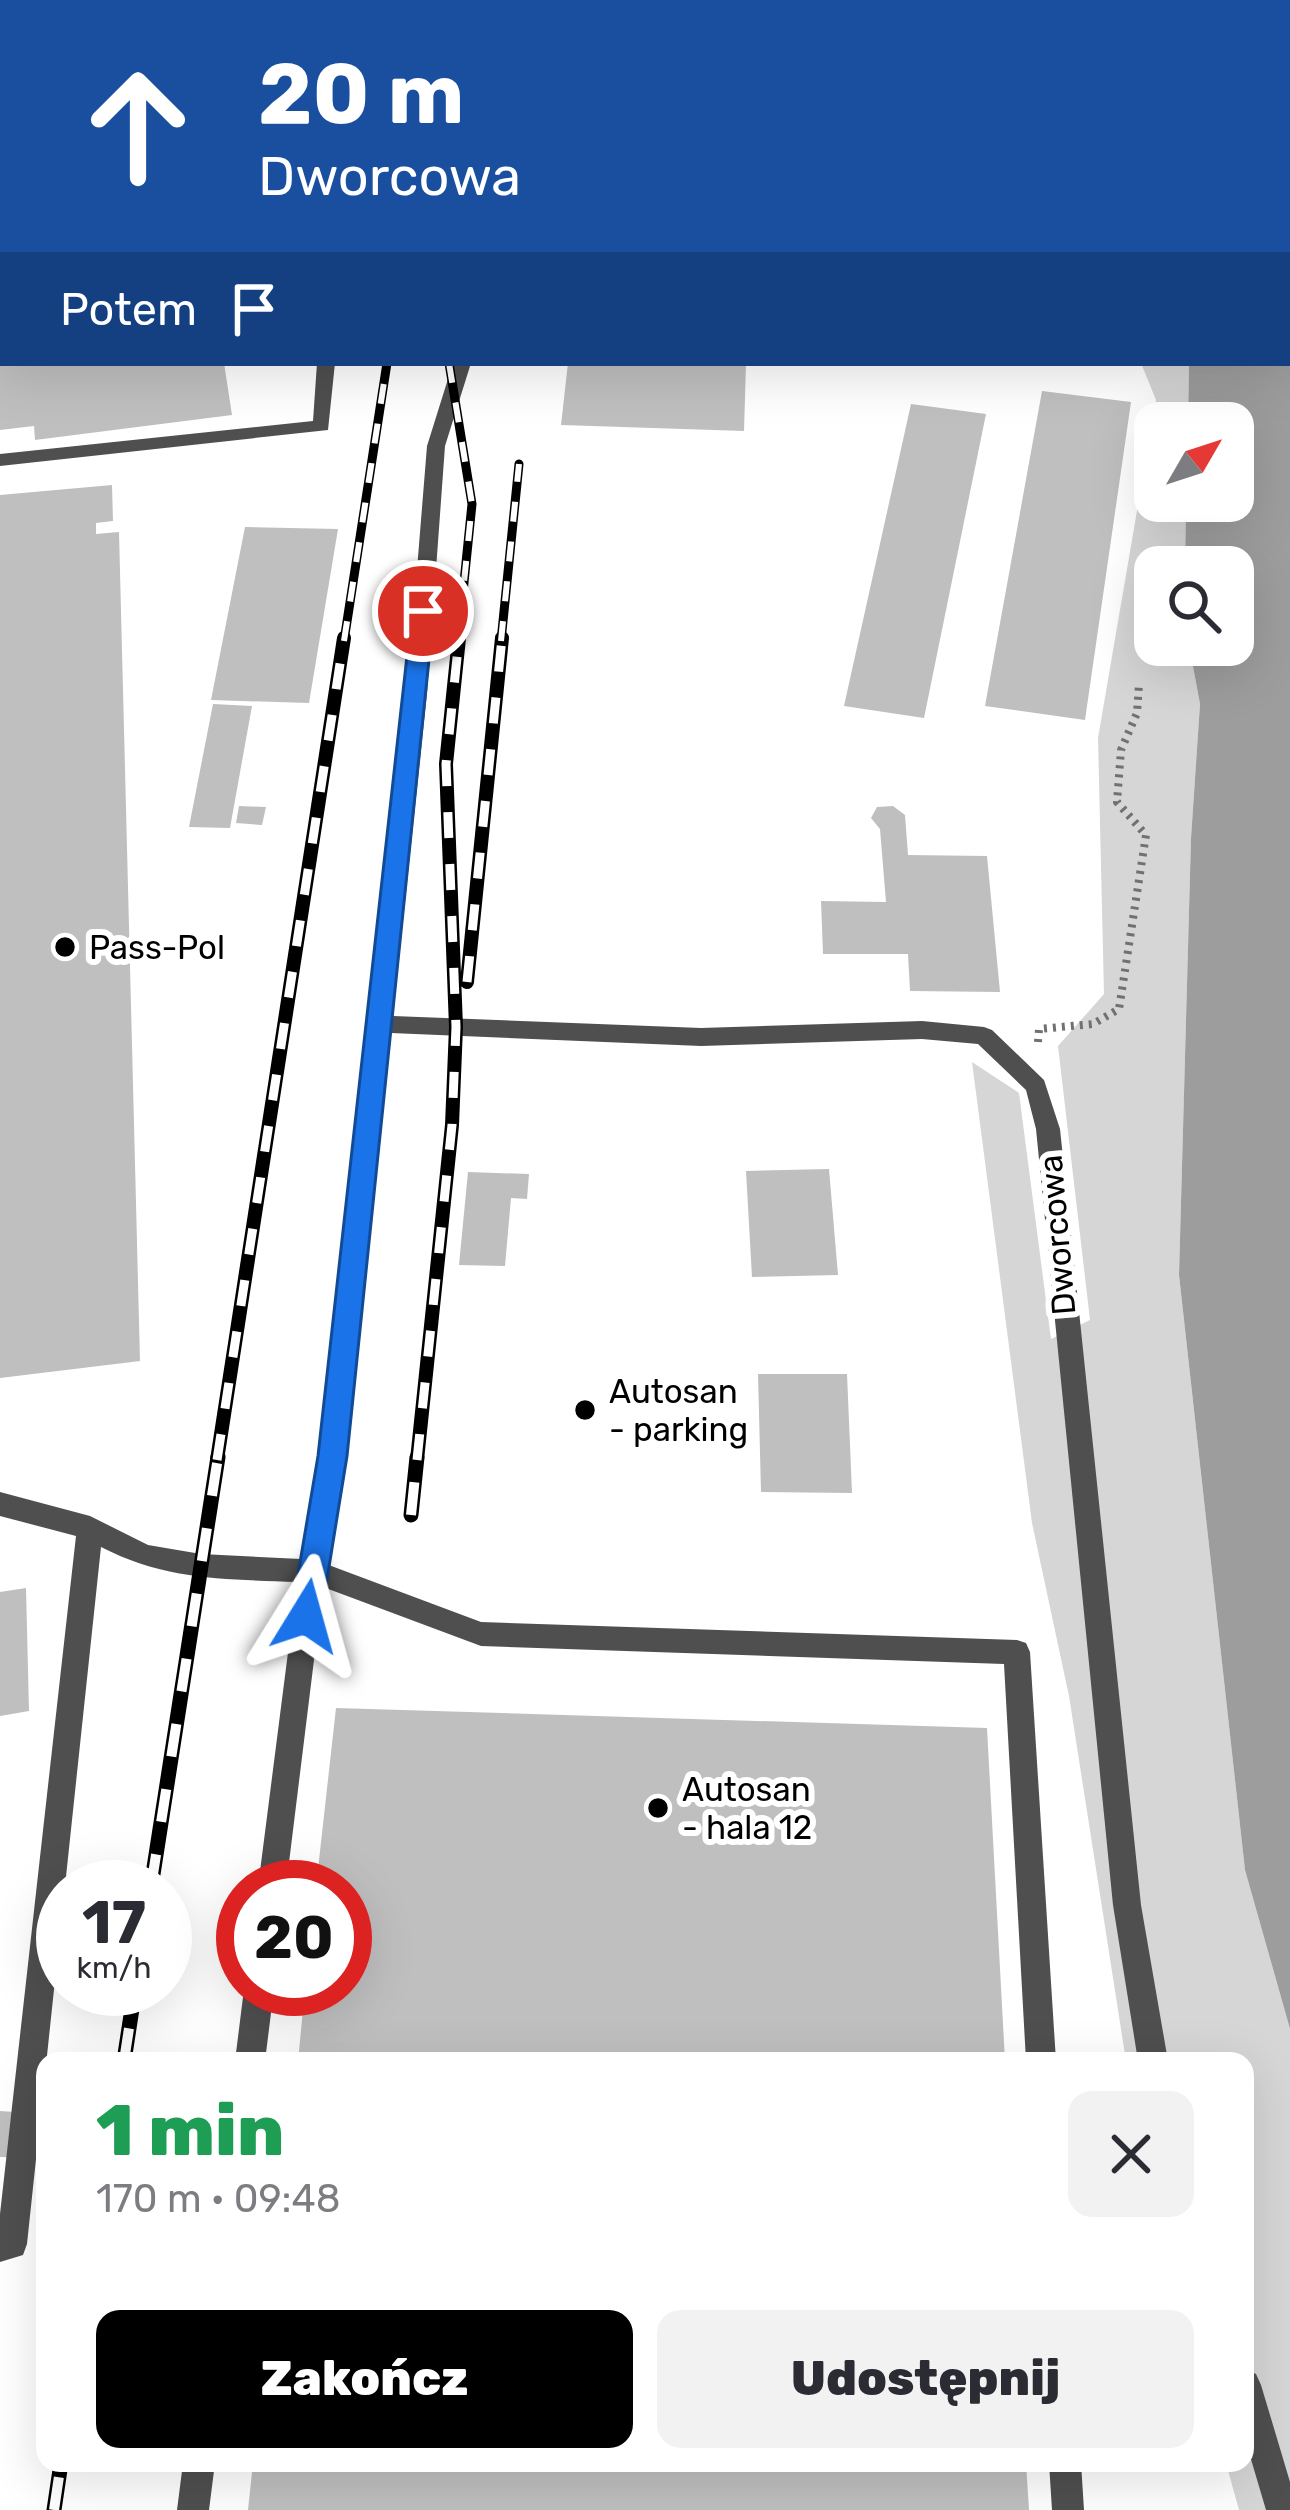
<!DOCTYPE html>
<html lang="pl">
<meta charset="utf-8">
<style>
body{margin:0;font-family:Rubik,sans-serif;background:#f2f2f3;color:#2b2b33;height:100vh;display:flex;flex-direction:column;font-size:45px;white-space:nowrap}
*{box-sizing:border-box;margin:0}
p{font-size:39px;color:#7c7c81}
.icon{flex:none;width:66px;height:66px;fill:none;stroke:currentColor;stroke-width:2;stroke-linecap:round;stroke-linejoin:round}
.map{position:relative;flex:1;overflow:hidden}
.side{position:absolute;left:36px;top:2052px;width:1218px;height:420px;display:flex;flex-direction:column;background:#fff;border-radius:24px;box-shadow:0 12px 48px #0002}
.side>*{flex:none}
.banner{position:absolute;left:0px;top:0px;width:1290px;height:366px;box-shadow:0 12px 48px #0002;background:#1a4fa0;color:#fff;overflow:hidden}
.needle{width:78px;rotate:51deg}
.controls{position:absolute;left:1134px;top:402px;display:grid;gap:24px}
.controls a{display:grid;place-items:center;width:120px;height:120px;border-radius:24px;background:#fff;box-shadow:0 12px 48px #0002;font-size:60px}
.speed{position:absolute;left:36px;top:1860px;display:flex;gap:24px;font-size:60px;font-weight:700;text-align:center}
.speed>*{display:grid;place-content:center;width:156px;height:156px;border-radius:50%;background:#fff;box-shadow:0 12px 48px #0002;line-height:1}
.speed small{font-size:30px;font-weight:400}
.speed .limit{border:18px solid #d22;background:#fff;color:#111}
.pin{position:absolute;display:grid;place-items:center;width:102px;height:102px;color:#fff;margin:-51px;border:6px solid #fff;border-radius:50%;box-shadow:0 3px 12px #0007}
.me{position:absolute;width:132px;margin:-66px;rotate:8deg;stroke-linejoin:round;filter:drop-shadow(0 0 9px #0008)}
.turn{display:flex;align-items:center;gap:42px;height:252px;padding:0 60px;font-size:54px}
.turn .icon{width:156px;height:156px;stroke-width:2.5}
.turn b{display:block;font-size:84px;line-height:102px}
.then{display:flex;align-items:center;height:114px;padding:0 60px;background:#0003;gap:24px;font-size:45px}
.round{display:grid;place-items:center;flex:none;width:126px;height:126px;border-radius:24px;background:#f2f2f3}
.summary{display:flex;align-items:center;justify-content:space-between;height:204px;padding:0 60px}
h1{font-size:72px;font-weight:800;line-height:90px;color:#1e9e55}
.button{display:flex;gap:24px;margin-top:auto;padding:24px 60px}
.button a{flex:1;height:138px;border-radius:24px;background:#000;color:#fff;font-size:48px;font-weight:800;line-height:138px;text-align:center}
.button a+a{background:#f2f2f3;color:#2b2b33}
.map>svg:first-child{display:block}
</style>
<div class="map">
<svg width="1290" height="2510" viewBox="0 0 1290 2510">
<rect width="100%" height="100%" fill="#fff"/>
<!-- green -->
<path fill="#d6d6d6" d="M1141,363H1189L1188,423H1155V501H1186L1185,567H1155V645H1189L1200,704L1191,838L1179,1275L1245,1870L1290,2029V2510H1239L1226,2463H1245V2061H1126L1069,1696L1032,1523L972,1062L1019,1093L1051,1339L1090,1320L1058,1046L1104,994L1098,738L1156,400Z"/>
<!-- water -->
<path fill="#9d9d9d" d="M1209,0H1290V2029L1245,1870L1179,1275L1191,838L1200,704L1189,645H1233V567H1185L1186,501H1233V423H1188L1189,363H1287V3Z"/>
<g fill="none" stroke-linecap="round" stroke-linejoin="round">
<!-- stream -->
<path fill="#9d9d9d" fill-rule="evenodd" d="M0,99H3V105H0Z"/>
</g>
<!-- building -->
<path fill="#bfbfbf" d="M0,363H224L232,415L35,440L34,426L0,430Z
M568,363H746L744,431L561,425Z
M1042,391L1131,402L1085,720L985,706Z
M911,404L986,414L924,718L844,706Z
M112,485L113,521L96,523V534L119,532L140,1361L0,1378V495Z
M245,527L338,529L309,703L211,700Z
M213,704L252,706L230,828L189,827Z
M239,806L266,807L262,825L236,823Z
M893,806L905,815L908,855L987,856L1000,992L910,991L908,954H823L821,901L886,902L880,829L871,818L877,807Z
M829,1169L838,1275L752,1277L746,1171Z
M468,1172L529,1174L527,1199L511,1198L505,1266L459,1265Z
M758,1374H847L852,1493L761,1492Z
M26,1588L29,1711L0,1716V1592Z
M336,1708L987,1728L1005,2061H298L305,1989H345V1887H316Z
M0,2111L45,2114V2158L0,2157Z
M253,2463H1026L1029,2510H248Z"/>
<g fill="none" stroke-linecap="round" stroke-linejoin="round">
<!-- path -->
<path stroke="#717171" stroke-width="8" stroke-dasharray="3 6" stroke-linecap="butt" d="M1038,1042L1039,1029L1093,1024L1119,1009L1146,835L1117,802L1121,750L1137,713L1139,684"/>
<!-- service -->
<path fill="#4f4f4f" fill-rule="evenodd" d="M18,0H34V3H18Z
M1031,0H1047L1048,3H1032Z
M0,45L3,46V56L0,55Z
M0,134H3V144H0Z
M1287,177H1290V187H1287Z
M3,219V229L0,230V220Z
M317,363H335L328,430L0,466V454L313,421Z
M333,1445L342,1448L346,1456L326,1564L481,1622L1017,1640L1026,1643L1030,1652L1056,2061H1026L1004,1664L481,1646L323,1587L286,1887H258L297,1582C225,1579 167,1581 101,1547L27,2244L23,2255L0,2262V2214L76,1536L0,1516V1492L90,1516L148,1545L201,1554L301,1559L320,1456L324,1448Z
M244,1989H274L265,2061H235Z
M183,2463H215L209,2510H177Z
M1049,2463H1081L1084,2510H1052Z"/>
<!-- minor -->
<path fill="#4f4f4f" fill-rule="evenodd" d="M453,363H471L445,446L427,693L393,1016L701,1028L922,1021L984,1027L992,1030L1044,1080L1060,1129L1141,1905L1168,2061H1138L1113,1905L1036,1129L1026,1090L978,1044L922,1039L701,1046L391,1033L346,1456L342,1464L333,1467L324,1464L320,1456L369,1030L366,1024L370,1017L407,693L427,446Z
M1245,2369L1256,2374L1261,2385L1290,2482V2510H1266L1245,2439Z"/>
<!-- primary -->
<path fill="#000" fill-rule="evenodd" d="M532,0H552L531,3Z
M3,168V180L0,181V169Z"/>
<!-- rail-far2 casing -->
<g stroke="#000" stroke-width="9">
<path id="rail-far2" d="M449,363L472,504L458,641
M344,641L387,363
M501,641L519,464"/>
</g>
<!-- rail-far1 casing -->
<g stroke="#000" stroke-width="14">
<path id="rail-far1" d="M467,982L502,638
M217,1460L344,638
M417,1460L452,1125L456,1027L446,764L459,638"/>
</g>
<!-- rail casing -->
<g stroke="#000" stroke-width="15">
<path id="rail" d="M411,1515L417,1457
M151,1887L218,1457
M124,2061L135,1989
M54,2510L61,2463"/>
</g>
<!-- rail-far2 -->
<use href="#rail-far2" stroke="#fff" stroke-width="6" stroke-dasharray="20" stroke-linecap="butt"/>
<!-- rail-far1 -->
<use href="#rail-far1" stroke="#fff" stroke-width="9" stroke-dasharray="26" stroke-linecap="butt"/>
<!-- rail -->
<use href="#rail" stroke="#fff" stroke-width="10" stroke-dasharray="33" stroke-linecap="butt"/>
</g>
<!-- route -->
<path fill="#1a73e8" stroke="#114b97" stroke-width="3" d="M423,603L434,611L347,1456L321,1616L317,1626L306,1630L296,1626L291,1616L318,1456L412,611Z"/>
<!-- markers -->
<g fill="#000" stroke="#fff" stroke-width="4.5">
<circle cx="65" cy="947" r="12"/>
<circle cx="585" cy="1410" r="12"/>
<circle cx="658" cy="1808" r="12"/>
</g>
<g text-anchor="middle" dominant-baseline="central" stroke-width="12" stroke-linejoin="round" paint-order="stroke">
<!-- poi labels -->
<g font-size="33" fill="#000" stroke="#fff" text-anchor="start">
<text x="89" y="947">Pass-Pol</text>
<text x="609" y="1391">Autosan<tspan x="609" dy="38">- parking</tspan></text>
<text x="682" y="1789">Autosan<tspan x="682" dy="38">- hala 12</tspan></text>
</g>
<!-- street labels -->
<g font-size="33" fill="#000" stroke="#fff">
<text transform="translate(1057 1235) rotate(-95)">Dworcowa</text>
</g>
</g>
</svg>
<div class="controls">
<a><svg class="needle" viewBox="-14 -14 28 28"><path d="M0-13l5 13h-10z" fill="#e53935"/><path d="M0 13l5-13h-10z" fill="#7c7c81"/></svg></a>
<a><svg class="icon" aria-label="search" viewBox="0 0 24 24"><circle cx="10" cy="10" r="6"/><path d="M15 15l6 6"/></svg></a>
</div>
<div class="speed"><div>17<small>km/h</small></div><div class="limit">20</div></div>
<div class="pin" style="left:423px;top:611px;background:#d93025"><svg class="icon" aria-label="arrive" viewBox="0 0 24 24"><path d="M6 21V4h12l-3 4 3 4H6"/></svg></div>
<svg class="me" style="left:306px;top:1616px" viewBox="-20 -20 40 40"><path d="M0-17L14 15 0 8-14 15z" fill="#1a73e8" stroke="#fff" stroke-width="4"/></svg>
<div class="banner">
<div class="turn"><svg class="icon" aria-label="ahead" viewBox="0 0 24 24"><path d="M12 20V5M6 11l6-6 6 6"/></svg><div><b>20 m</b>Dworcowa</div></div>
<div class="then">Potem<svg class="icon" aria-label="arrive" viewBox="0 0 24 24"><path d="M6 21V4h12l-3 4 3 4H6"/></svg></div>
</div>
<section class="side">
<div class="summary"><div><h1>1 min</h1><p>170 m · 09:48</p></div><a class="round"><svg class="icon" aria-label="close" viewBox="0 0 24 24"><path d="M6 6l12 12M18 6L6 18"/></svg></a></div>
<div class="button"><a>Zakończ</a><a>Udostępnij</a></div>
</section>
</div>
